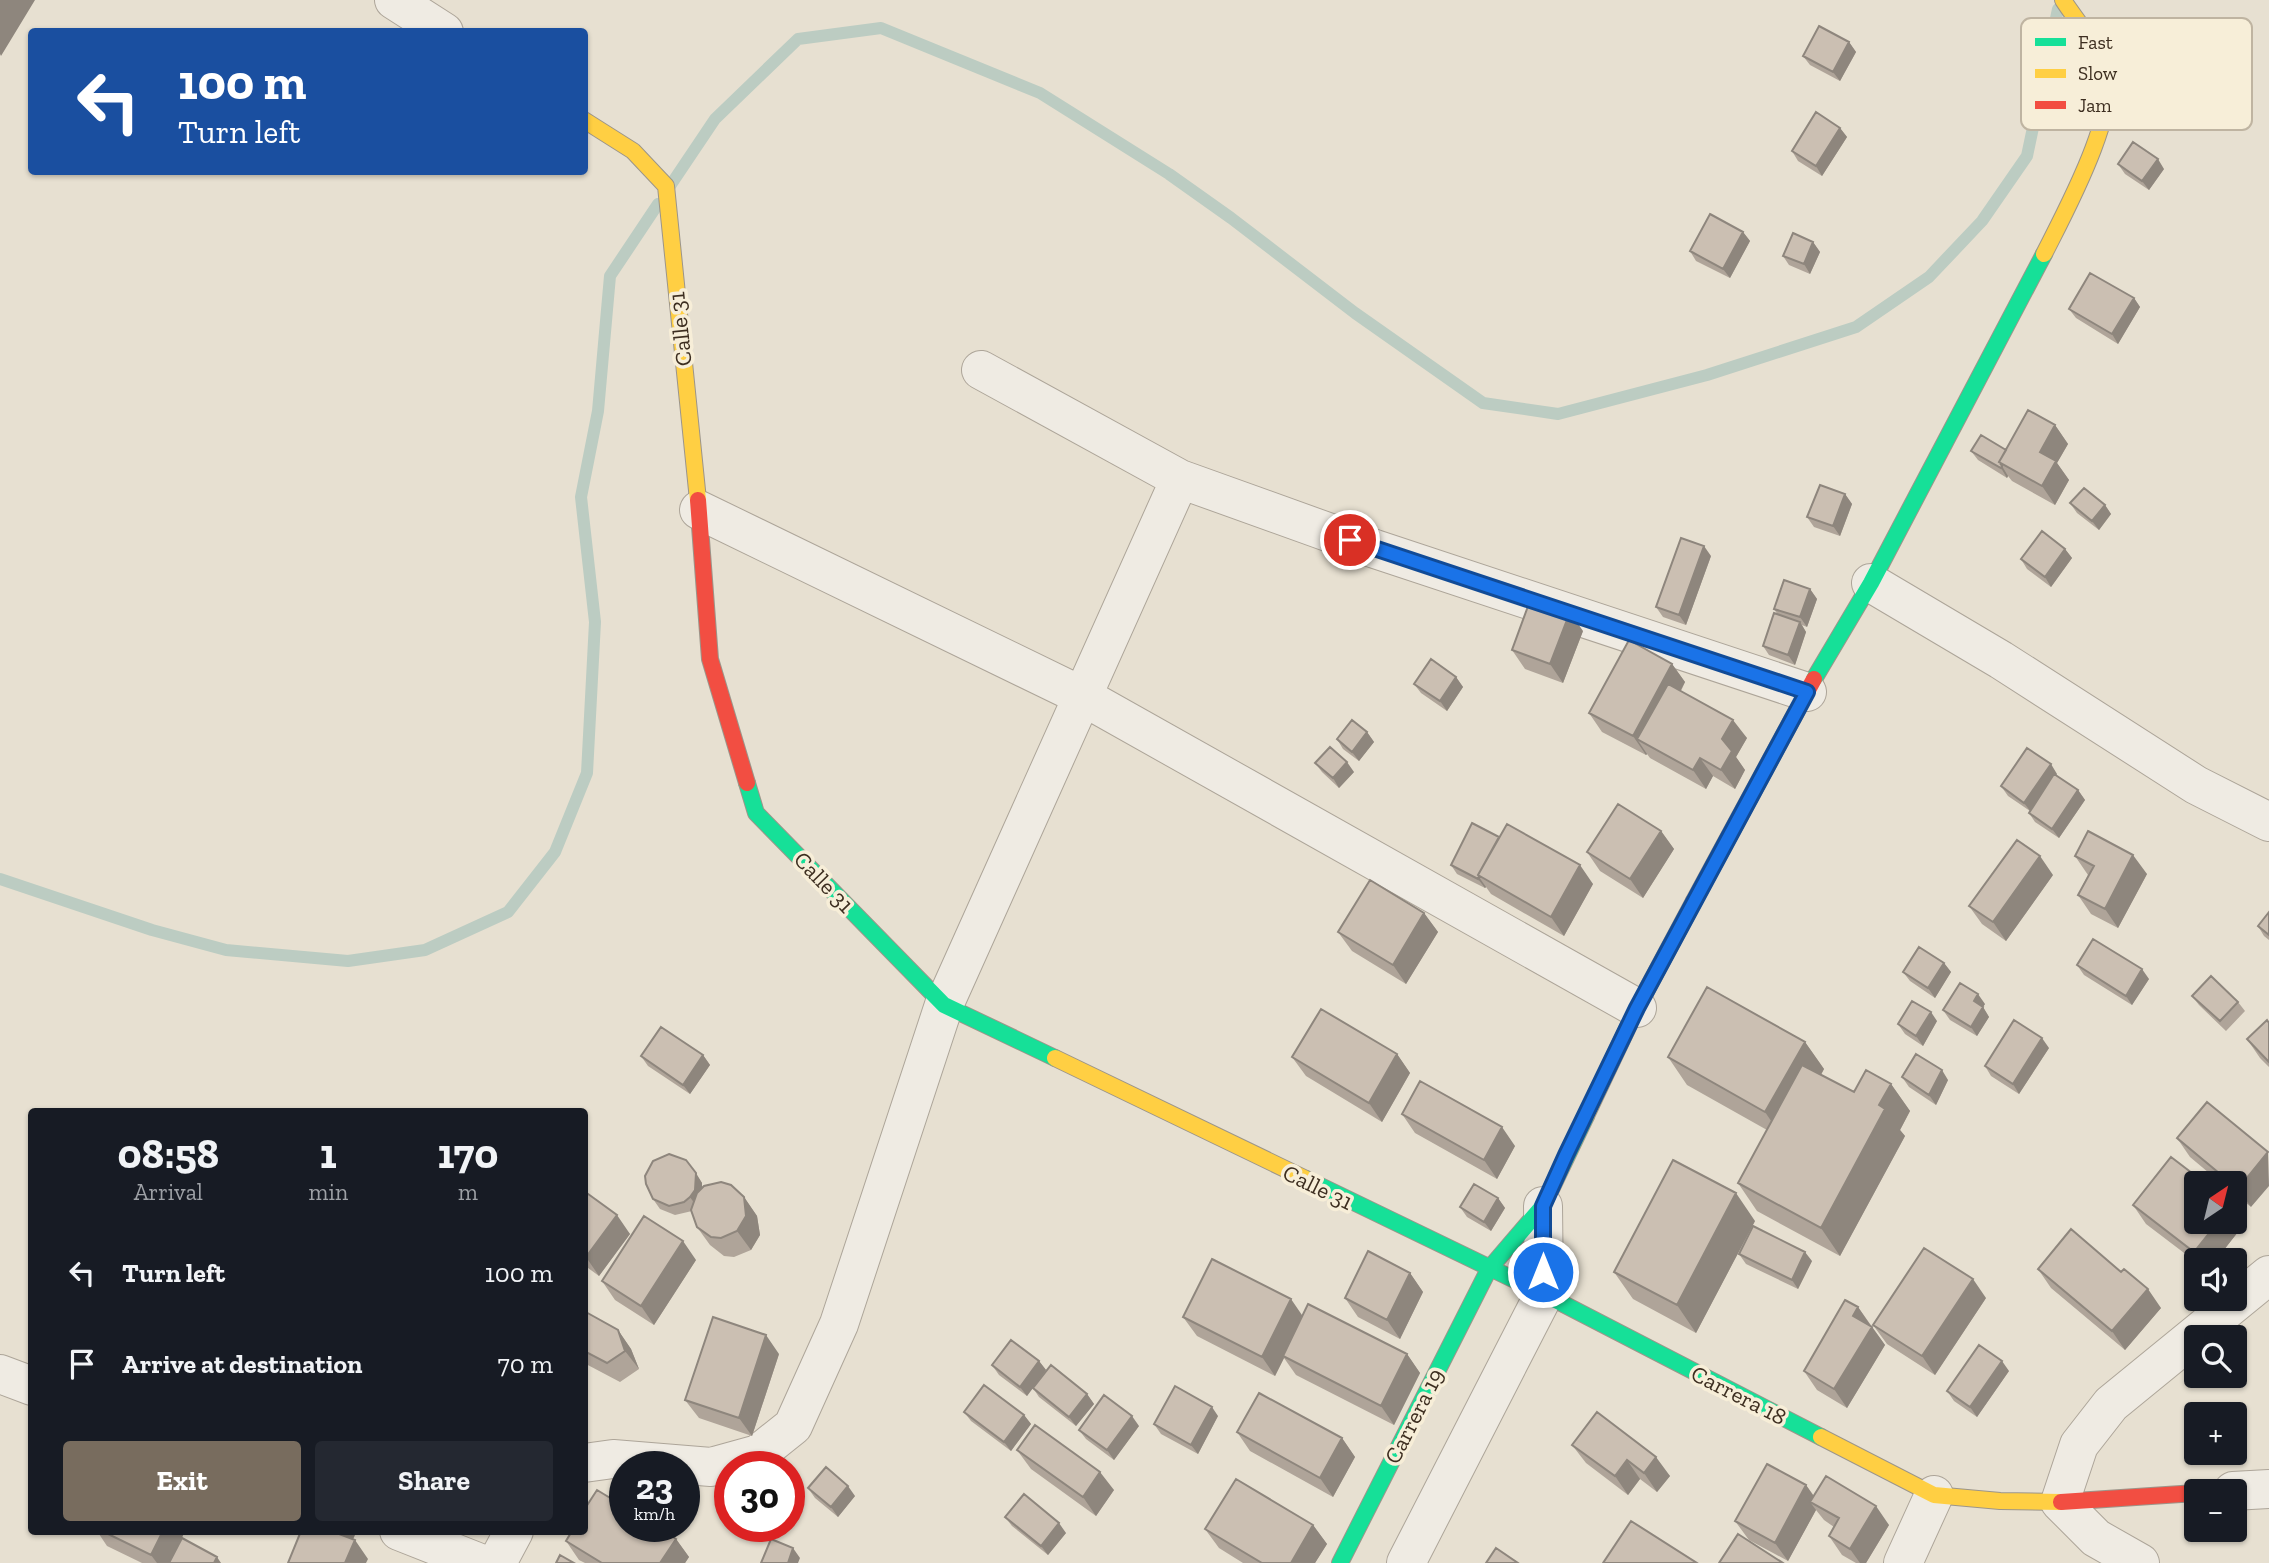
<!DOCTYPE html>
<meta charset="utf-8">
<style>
body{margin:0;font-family:"Zilla Slab",serif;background:#242831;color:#f1f3f6;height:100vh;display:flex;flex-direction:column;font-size:26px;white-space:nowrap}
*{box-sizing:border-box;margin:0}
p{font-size:23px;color:#9ea1a6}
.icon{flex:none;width:38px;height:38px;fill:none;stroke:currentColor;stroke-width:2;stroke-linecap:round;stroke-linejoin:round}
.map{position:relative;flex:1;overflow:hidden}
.drawer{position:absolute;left:28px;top:1108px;width:560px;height:427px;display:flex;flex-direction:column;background:#171b24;border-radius:7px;box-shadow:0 2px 5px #0004}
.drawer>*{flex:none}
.guide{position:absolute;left:28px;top:28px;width:560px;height:147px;border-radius:7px;box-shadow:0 2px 5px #0004;background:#1a4fa0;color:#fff;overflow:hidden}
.needle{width:46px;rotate:35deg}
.buttons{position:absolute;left:2184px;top:1171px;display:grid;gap:14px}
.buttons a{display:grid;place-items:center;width:63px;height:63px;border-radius:7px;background:#171b24;box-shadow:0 2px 5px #0004;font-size:35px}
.speed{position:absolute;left:609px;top:1451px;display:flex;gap:14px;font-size:35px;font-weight:700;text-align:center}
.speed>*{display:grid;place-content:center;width:91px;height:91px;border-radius:50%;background:#171b24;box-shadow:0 2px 5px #0004;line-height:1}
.speed small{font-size:18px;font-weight:400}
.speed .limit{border:10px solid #d22;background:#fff;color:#111}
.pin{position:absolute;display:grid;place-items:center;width:60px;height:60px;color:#fff;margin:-30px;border:4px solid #fff;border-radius:50%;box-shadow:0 2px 7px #0007}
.me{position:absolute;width:77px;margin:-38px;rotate:0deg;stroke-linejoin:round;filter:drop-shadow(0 0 5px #0008)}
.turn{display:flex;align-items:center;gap:24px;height:147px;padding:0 35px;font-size:32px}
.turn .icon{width:91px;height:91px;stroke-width:2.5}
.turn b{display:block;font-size:49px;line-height:60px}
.eta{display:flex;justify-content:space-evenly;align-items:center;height:119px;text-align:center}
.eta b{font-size:42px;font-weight:700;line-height:49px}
.action{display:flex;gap:14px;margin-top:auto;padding:14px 35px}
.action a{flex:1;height:80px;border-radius:7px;background:#786c5e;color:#fff;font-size:28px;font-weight:700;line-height:80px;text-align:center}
.action a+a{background:#242831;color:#f1f3f6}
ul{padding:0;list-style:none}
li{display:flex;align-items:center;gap:21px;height:91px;padding:0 35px}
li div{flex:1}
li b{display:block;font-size:26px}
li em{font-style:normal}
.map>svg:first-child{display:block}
</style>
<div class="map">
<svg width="2269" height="1563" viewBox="0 0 2269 1563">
<rect width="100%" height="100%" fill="#e7e0d1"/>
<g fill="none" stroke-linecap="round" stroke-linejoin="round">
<!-- stream -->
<path stroke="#bcccc2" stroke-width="12" d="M670,186L715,119L798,39L881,28L1040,93L1169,174L1231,218L1355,313L1483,403L1558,414L1707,375L1856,327L1929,277L1982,221L2027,156L2058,9
M0,879L152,930L226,950L348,961L425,950L508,912L555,852L587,773L595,622L581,497L598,411L610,276L658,204"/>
<!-- street casing -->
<g stroke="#ada599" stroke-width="40">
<path id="street" d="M394,0L444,32
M981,370L1180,479L1375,549L1807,692
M699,510L1082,696L1637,1008
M1871,583L2001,660L2196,785L2269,822
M0,1374L32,1386
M584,1463L613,1459L711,1467L758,1454L793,1426L839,1324L944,1005L1180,479
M2233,1491L2269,1489
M399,1531L480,1563
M497,1563L514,1531
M1406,1563L1544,1294L1543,1206
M1903,1563L1934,1495
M2140,1563L2096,1538L2060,1502L2079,1445L2111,1404L2269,1275"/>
</g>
<!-- fast casing -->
<g stroke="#9c958a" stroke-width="18">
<path id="fast" d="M1814,679L1871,583L2044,254
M747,783L756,813L944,1005L1055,1058
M1306,1179L1544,1294L1821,1437
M1340,1563L1489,1269L1543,1206L1586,1116"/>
</g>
<!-- slow casing -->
<g stroke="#9c958a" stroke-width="18">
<path id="slow" d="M584,120L633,151L666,186L698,500
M2044,254C2064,214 2124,105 2105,63C2094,41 2076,20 2063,0
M1055,1058L1306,1179
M1586,1116L1637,1008L1694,901
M1821,1437L1934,1495L2000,1501L2061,1502"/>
</g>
<!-- jam casing -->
<g stroke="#9c958a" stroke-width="18">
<path id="jam" d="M698,500L710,659L747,783
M1694,901L1814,679
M2061,1502L2196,1493"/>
</g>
<!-- street -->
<use href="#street" stroke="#efebe3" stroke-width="38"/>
<!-- fast -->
<use href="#fast" stroke="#16e098" stroke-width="16"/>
<!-- slow -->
<use href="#slow" stroke="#ffcf43" stroke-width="16"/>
<!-- jam -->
<use href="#jam" stroke="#f24e42" stroke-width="16"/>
</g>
<!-- wall -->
<path fill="#afa499" d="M1849,42L1856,52L1840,81L1810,65L1803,56Z
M1840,128L1847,137L1822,176L1798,161L1792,151Z
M2118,164L2164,169L2149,190L2125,174Z
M1743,232L1750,241L1730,278L1696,261L1690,251Z
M1813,242L1820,252L1810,274L1789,265L1783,256Z
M2134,298L2140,307L2118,344L2076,318L2069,309Z
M2055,425L2068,444L2057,463L2069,480L2055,505L2012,481L2008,476L2007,478L1978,460L1971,451L2006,450Z
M1845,494L1852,504L1840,536L1814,527L1807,517Z
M2070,503L2105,505L2111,514L2099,530L2077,513Z
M2065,549L2072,558L2051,587L2027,569L2021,559Z
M1711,556L1686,625L1663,617L1656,607Z
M1810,589L1817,599L1807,627L1802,625L1806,632L1795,665L1769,655L1763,646L1778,615L1774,609Z
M1583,631L1563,683L1525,669L1512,650Z
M1672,664L1685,682L1681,691L1747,738L1736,757L1745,770L1735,789L1713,776L1706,789L1650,758L1647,754L1646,755L1602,732L1589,713Z
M1456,677L1463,687L1447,711L1421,693L1414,684Z
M1367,732L1374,742L1359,761L1343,749L1337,739Z
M1315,763L1354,772L1339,788L1322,772Z
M2057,774L2056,775L2078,790L2085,800L2059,838L2035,822L2029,813L2030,811L2008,796L2001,786Z
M1661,831L1674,849L1643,898L1600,871L1587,852Z
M1499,837L1593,884L1564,936L1491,894L1486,887L1485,888L1457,874L1451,865Z
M2075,856L2147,874L2118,928L2091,914L2078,895L2088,875Z
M2053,875L2006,941L1982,924L1969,906Z
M2269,912V940L2264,936L2258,926Z
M1424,913L1438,932L1406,984L1352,951L1338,932Z
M1944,963L1951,972L1935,998L1910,981L1903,972Z
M2077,965L2149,979L2132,1005L2084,975Z
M2192,996L2238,1002L2245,1011L2226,1031L2199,1005Z
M1985,1004L1983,1007L1989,1017L1977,1036L1950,1020L1943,1010Z
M1937,1021L1923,1046L1905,1034L1898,1024Z
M2269,1023V1067L2260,1058L2247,1039Z
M1805,1042L1824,1069L1821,1075L1854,1092L1891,1084L1910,1111L1900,1130L1905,1136L1840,1256L1757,1211L1738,1183L1767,1130L1687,1085L1668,1057Z
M2049,1048L2019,1094L1991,1076L1985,1066Z
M1397,1054L1410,1073L1382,1122L1306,1076L1292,1057Z
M703,1055L710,1065L690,1094L648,1066L641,1056Z
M1902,1077L1948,1080L1936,1105L1909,1087Z
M2207,1102L2251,1207L2235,1194V1183H2221L2190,1157L2177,1138Z
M1402,1114L1515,1146L1497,1179L1415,1133Z
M686,1160L702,1183V1188L744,1197L757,1216L760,1235L751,1250L734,1257L724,1256L710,1245L697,1227L692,1211L675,1215L660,1209L653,1199Z
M584,1191L630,1234L599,1276L584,1265Z
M1498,1198L1505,1208L1491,1231L1467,1217L1460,1207Z
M2133,1205L2245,1223L2216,1260H2196V1262L2146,1224Z
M1755,1221L1696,1333L1633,1299L1614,1272Z
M1739,1254L1812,1261L1798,1289L1746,1264Z
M696,1260L654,1325L615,1300L602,1281Z
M2038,1269L2161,1308L2125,1350L2051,1288Z
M1410,1273L1423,1292L1400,1339L1358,1317L1345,1298Z
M1986,1298L1935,1375L1887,1344L1873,1325Z
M1858,1307L1885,1345L1847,1408L1817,1390L1804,1371Z
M584,1311L618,1330L631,1349L639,1369L620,1382L584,1363Z
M1303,1316L1407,1354L1420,1373L1394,1425L1296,1375L1284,1358L1275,1376L1197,1336L1183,1317Z
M779,1354L752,1436L699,1418L685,1400Z
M1039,1361L1046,1370L1040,1379L1087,1394L1094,1404L1076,1426L1039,1397L1033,1388L1027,1396L999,1375L992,1365Z
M2009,1371L1977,1417L1954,1401L1947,1391Z
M964,1412L1024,1415L1031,1424L1011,1451L971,1421Z
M1597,1412L1670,1476L1657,1492L1640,1479L1628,1495L1586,1463L1572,1445Z
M1218,1416L1198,1454L1161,1434L1154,1424Z
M1139,1426L1114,1460L1086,1439L1079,1430Z
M1237,1432L1342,1438L1355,1457L1333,1497L1250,1451Z
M1017,1450L1114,1490L1096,1516L1031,1469Z
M1806,1485L1814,1496L1889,1525L1866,1563H1856L1842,1555L1829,1536L1834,1527L1824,1520L1816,1510L1788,1561L1749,1540L1735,1521Z
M808,1488L855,1496L838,1517L815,1498Z
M1005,1517L1066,1533L1048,1555L1012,1526Z
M1313,1525L1327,1544L1315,1563H1243L1219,1548L1205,1529Z
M97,1531H185L179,1544L221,1563H142L107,1546Z
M676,1539L689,1557L685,1563H585L579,1560L566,1541Z"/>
<!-- shaded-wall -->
<path fill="#8e867d" d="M0,0H35L1,56L0,54Z
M1849,42L1856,52L1840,81L1833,72Z
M1840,128L1847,137L1822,176L1816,166Z
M2158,159L2164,169L2149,190L2142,181Z
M1743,232L1750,241L1730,278L1723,269Z
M1813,242L1820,252L1810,274L1804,264Z
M2134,298L2140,307L2118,344L2112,334Z
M2055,425L2068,444L2057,463L2069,480L2055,505L2042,486L2040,452Z
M2002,466L2008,476L2007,478L2001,468Z
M1845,494L1852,504L1840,536L1833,526Z
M2105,505L2111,514L2099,530L2092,521Z
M1704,546L1711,556L1686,625L1679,615Z
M2065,549L2072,558L2051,587L2045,577Z
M1810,589L1817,599L1807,627L1800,617Z
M1570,612L1583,631L1563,683L1550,664Z
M1800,622L1806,632L1795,665L1788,655Z
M1672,664L1685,682L1651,747L1637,739L1647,754L1646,755L1633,736Z
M1456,677L1463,687L1447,711L1440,701Z
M1733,720L1747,738L1736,757L1745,770L1735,789L1721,770L1722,739Z
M1367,732L1374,742L1359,761L1352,752Z
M1700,758L1713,776L1706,789L1693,770Z
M1347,762L1354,772L1339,788L1333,778Z
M2051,764L2057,774L2031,812L2024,803Z
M2078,790L2085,800L2059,838L2052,829Z
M1661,831L1674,849L1643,898L1630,879Z
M2133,855L2147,874L2118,928L2105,909Z
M2040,856L2053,875L2006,941L1993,922Z
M1580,865L1593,884L1564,936L1551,917Z
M1479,877L1486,887L1485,888L1478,879Z
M1424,913L1438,932L1406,984L1393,965Z
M1944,963L1951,972L1935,998L1928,988Z
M2142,969L2149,979L2132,1005L2126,996Z
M1978,994L1985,1004L1983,1007L1989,1017L1977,1036L1971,1027L1974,1001Z
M1931,1012L1937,1021L1923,1046L1916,1036Z
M2042,1038L2049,1048L2019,1094L2013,1084Z
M1805,1042L1824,1069L1784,1140L1765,1112Z
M1397,1054L1410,1073L1382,1122L1369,1103Z
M703,1055L710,1065L690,1094L683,1085Z
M1942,1070L1948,1080L1936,1105L1929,1095Z
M1891,1084L1910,1111L1900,1130L1905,1136L1840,1256L1821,1228L1879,1105Z
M1502,1127L1515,1146L1497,1179L1484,1160Z
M2268,1152L2269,1186L2251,1207L2238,1189Z
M696,1173L702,1183V1200L697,1207L690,1197Z
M1736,1193L1755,1221L1696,1333L1677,1305Z
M744,1197L757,1216L760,1235L751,1250L737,1231Z
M1498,1198L1505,1208L1491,1231L1484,1222Z
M2235,1208L2245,1223L2216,1260H2200L2194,1252L2218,1222H2235Z
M617,1215L630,1234L599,1276L586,1257Z
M683,1241L696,1260L654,1325L641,1306Z
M1805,1252L1812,1261L1798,1289L1792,1280Z
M1410,1273L1423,1292L1400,1339L1387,1320Z
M1973,1279L1986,1298L1935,1375L1922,1356Z
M2148,1289L2161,1308L2125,1350L2112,1331Z
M1291,1299L1304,1318L1283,1356L1284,1358L1275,1376L1262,1357Z
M1858,1307L1871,1326L1853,1316Z
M1872,1327L1885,1345L1847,1408L1834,1389Z
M618,1330L631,1349L639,1369L625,1351Z
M766,1335L779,1354L752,1436L739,1418Z
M1407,1354L1420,1373L1394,1425L1381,1406Z
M1039,1361L1046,1370L1027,1396L1020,1387Z
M2002,1361L2009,1371L1977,1417L1970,1407Z
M1087,1394L1094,1404L1076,1426L1069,1417Z
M1212,1407L1218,1416L1198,1454L1191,1445Z
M1024,1415L1031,1424L1011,1451L1004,1442Z
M1132,1416L1139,1426L1114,1460L1107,1450Z
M1342,1438L1355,1457L1333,1497L1320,1478Z
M1656,1457L1670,1476L1657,1492L1644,1473Z
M1627,1460L1640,1479L1628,1495L1615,1476Z
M1100,1472L1114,1490L1096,1516L1083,1497Z
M1806,1485L1819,1504L1810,1502L1816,1510L1788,1561L1775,1543Z
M848,1486L855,1496L838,1517L831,1507Z
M1876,1506L1889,1525L1866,1563H1860L1850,1549Z
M1059,1523L1066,1533L1048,1555L1041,1546Z
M1313,1525L1327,1544L1315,1563H1291Z
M163,1531H185L170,1563H157L151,1555Z
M335,1531H352L355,1535L348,1551L334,1532Z
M676,1539L689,1557L685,1563H660Z
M355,1540L368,1559L366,1563H345Z
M793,1548L800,1558L798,1563H788Z
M217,1557L221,1563H214Z"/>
<!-- building -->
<path fill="#cbbfb2" stroke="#8e867d" stroke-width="2" d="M1819,26L1849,42L1833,72L1803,56Z
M1816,112L1840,128L1816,166L1792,151Z
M2133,142L2158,159L2142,181L2118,164Z
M1710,214L1743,232L1723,269L1690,251Z
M1793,233L1813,242L1804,264L1783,256Z
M2090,273L2134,298L2112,334L2069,309Z
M2028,410L2055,425L2040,452L2056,461L2042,486L1999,462Z
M1981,435L2006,450L1999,462L2002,466L2001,468L1971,451Z
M1820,485L1845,494L1833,526L1807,517Z
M2084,488L2105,505L2092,521L2070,503Z
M2042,531L2065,549L2045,577L2021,559Z
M1681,538L1704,546L1679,615L1656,607Z
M1784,580L1810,589L1800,617L1774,609Z
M1531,598L1570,612L1550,664L1512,650Z
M1774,613L1800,622L1788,655L1763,646Z
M1629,640L1672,664L1633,736L1589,713Z
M1431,659L1456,677L1440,701L1414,684Z
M1668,684L1733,720L1722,739L1732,751L1721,770L1700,758L1693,770L1637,739Z
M1352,720L1367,732L1352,752L1337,739Z
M1330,747L1347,762L1333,778L1315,763Z
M2027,748L2051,764L2024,803L2001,786Z
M2054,774L2078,790L2052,829L2029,813Z
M1618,804L1661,831L1630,879L1587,852Z
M1472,823L1499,837L1478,875L1479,876L1478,879L1451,865Z
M1507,824L1580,865L1551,917L1478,875Z
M2088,831L2133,855L2105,909L2078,895L2094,866L2075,856Z
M2017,840L2040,856L1993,922L1969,906Z
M1370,880L1424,913L1393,965L1338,932Z
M2269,912V935L2258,926Z
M2093,939L2142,969L2126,996L2077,965Z
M1919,947L1944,963L1928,988L1903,972Z
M2211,976L2238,1002L2220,1021L2192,996Z
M1960,983L1978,994L1974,1001L1983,1007L1971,1027L1943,1010Z
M1707,987L1805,1042L1765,1112L1668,1057Z
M1912,1001L1931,1012L1916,1036L1898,1024Z
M1321,1009L1397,1054L1369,1103L1292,1057Z
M2014,1020L2042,1038L2013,1084L1985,1066Z
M2267,1020L2269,1023V1062L2247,1039Z
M661,1027L703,1055L683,1085L641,1056Z
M1916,1054L1942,1070L1929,1095L1902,1077Z
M1802,1065L1854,1092L1866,1070L1891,1084L1879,1105L1885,1109L1821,1228L1738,1183Z
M1420,1081L1502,1127L1484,1160L1402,1114Z
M2207,1102L2268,1152L2238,1189L2235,1186V1183H2231L2177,1138Z
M669,1154L686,1160L696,1173L695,1190L690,1197L684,1202L669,1206L653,1199L646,1184L645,1176L653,1161Z
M2171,1157L2205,1183H2196V1222H2218L2194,1252L2133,1205Z
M1673,1160L1736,1193L1677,1305L1614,1272Z
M721,1182L731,1185L744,1197L746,1216L737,1231L721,1238L711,1237L697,1227L691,1210L697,1193L704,1186Z
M1474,1184L1498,1198L1484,1222L1460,1207Z
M584,1191L617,1215L586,1257L584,1256Z
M644,1216L683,1241L641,1306L602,1281Z
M1753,1226L1805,1252L1792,1280L1739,1254Z
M2071,1229L2121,1272L2124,1269L2148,1289L2112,1331L2038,1269Z
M1924,1248L1973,1279L1922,1356L1873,1325Z
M1368,1251L1410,1273L1387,1320L1345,1298Z
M1212,1259L1291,1299L1262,1357L1183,1317Z
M1845,1300L1858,1307L1853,1316L1872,1327L1834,1389L1804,1371Z
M1308,1304L1407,1354L1381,1406L1283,1356Z
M584,1311L618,1330L625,1351L607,1363L584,1351Z
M713,1317L766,1335L739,1418L685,1400Z
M1011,1340L1039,1361L1020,1387L992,1365Z
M1979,1345L2002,1361L1970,1407L1947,1391Z
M1051,1365L1087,1394L1069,1417L1033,1388Z
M984,1385L1024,1415L1004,1442L964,1412Z
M1175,1386L1212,1407L1191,1445L1154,1424Z
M1259,1393L1342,1438L1320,1478L1237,1432Z
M1104,1395L1132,1416L1107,1450L1079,1430Z
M1597,1412L1656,1457L1644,1473L1627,1460L1615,1476L1572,1445Z
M1035,1425L1100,1472L1083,1497L1017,1450Z
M1767,1464L1806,1485L1775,1543L1735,1521Z
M826,1467L848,1486L831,1507L808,1488Z
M1826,1476L1876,1506L1850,1549L1829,1536L1839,1518L1810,1502Z
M1236,1479L1313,1525L1291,1563H1262L1205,1529Z
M597,1490L625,1507V1526H655L676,1539L660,1563H602L566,1541L572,1531H584V1510Z
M1024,1494L1059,1523L1041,1546L1005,1517Z
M1631,1521L1697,1563H1603Z
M102,1531H163L151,1555Z
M301,1531H335L334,1532L355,1540L345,1563H288Z
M1738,1534L1783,1563H1719Z
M182,1538L217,1557L214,1563H169Z
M771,1539L793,1548L788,1563H761Z
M1496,1548L1518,1563H1486Z
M560,1555L574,1563H556Z"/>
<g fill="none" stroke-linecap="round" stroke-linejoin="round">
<!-- route casing -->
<g stroke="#114b97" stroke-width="18">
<path id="route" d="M1350,540L1807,692L1637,1008L1566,1155L1543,1206V1272"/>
</g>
<!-- route -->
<use href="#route" stroke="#1a73e8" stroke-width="12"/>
</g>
<g text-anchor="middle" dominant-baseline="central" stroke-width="7" stroke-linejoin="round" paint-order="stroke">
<!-- street labels -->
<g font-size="23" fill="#3d2e20" stroke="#f7eed8">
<text transform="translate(680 329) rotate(-96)">Calle 31</text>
<text transform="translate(824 882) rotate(46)">Calle 31</text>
<text transform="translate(1318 1187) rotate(26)">Calle 31</text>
<text transform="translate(1739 1395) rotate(27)">Carrera 18</text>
<text transform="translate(1414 1416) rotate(-63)">Carrera 19</text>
</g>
</g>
<!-- legend -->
<rect x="2021" y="18" width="231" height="112" rx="10" fill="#f7eed8" stroke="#bfb4a1" stroke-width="2"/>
<rect x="2035" y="38" width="31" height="8" fill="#16e098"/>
<rect x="2035" y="69" width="31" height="9" fill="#ffcf43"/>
<rect x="2035" y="101" width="31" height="8" fill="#f24e42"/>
<g font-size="19" fill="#3d2e20">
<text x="2078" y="49">Fast</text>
<text x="2078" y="80">Slow</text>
<text x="2078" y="112">Jam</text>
</g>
</svg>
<div class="buttons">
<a><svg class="needle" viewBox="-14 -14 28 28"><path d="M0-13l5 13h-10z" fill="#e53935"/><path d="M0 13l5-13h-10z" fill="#9ea1a6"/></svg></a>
<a><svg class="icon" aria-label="sound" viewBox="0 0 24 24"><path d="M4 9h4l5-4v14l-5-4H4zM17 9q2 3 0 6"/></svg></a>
<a><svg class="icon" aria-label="search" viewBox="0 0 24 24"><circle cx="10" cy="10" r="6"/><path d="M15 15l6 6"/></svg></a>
<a>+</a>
<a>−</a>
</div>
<div class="speed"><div>23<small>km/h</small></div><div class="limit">30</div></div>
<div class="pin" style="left:1350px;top:540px;background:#d93025"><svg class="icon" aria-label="arrive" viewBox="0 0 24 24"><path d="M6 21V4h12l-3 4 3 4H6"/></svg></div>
<svg class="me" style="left:1543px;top:1272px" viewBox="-20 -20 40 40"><circle r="17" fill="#1a73e8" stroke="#fff" stroke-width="3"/><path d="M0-11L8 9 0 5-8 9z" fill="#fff"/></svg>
<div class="guide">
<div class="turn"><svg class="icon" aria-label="left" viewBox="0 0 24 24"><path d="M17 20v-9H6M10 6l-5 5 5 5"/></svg><div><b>100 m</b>Turn left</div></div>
</div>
<section class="drawer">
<div class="eta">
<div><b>08:58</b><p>Arrival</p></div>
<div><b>1</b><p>min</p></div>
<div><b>170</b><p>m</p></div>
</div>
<ul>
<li><svg class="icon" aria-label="left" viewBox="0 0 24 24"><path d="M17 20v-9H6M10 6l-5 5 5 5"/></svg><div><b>Turn left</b></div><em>100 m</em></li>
<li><svg class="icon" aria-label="arrive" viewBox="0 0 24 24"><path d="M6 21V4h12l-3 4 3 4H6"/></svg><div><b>Arrive at destination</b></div><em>70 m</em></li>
</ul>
<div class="action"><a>Exit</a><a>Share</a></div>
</section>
</div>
